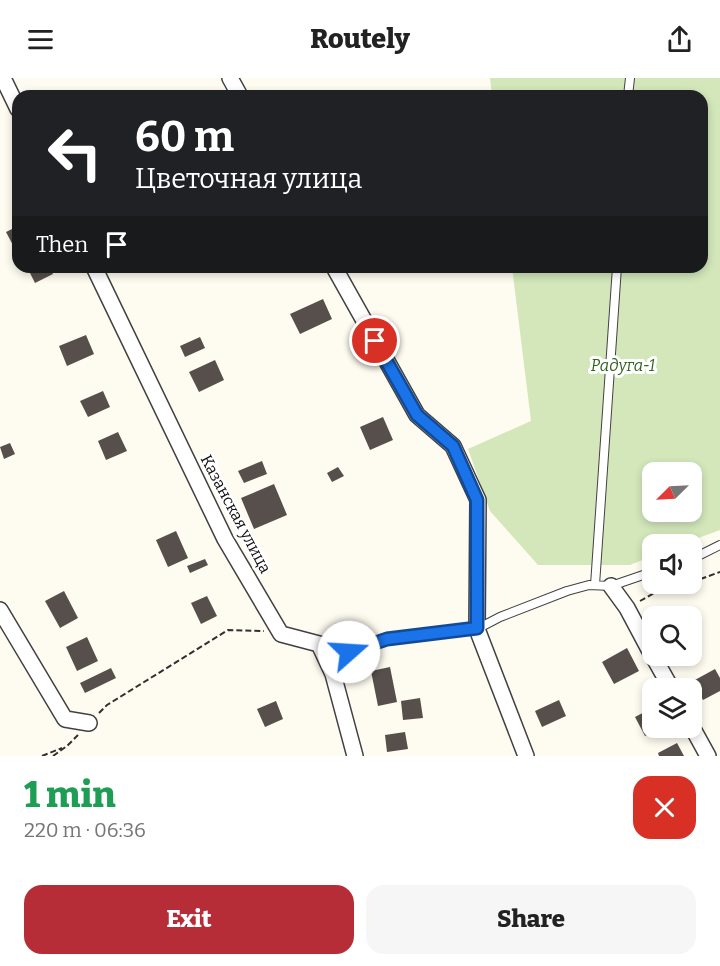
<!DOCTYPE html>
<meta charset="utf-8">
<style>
body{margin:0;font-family:Bitter,serif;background:#f6f6f6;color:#222;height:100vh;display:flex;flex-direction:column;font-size:22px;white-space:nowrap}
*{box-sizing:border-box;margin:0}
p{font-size:20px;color:#767676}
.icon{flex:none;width:33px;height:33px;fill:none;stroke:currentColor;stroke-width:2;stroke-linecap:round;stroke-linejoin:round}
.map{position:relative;height:678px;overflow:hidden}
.details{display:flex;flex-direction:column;background:#fff;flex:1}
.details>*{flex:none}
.banner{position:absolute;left:12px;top:12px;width:696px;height:183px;border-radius:18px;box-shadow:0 3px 9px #0003;background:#202124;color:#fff;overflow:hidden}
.needle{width:39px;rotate:246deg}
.buttons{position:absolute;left:642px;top:384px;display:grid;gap:12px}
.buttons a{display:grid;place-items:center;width:60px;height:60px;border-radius:12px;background:#fff;box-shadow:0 3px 9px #0003;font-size:30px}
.pin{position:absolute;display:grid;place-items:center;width:51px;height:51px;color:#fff;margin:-26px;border:3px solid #fff;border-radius:50%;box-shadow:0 2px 6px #0007}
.me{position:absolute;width:66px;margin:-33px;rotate:71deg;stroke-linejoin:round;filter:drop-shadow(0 0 4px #0008)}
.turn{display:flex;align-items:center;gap:21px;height:126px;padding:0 24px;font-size:27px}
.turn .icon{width:78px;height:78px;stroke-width:2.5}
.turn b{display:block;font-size:42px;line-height:51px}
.then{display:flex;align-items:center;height:57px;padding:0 24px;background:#0003;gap:12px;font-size:22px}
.round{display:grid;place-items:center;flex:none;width:63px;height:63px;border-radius:18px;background:#f6f6f6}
.headline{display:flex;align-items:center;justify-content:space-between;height:102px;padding:0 24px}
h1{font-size:36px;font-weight:800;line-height:45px;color:#1e9e55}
.primary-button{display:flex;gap:12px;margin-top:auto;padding:12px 24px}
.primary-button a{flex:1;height:69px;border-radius:18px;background:#b72d37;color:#fff;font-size:24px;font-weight:800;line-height:69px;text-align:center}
.primary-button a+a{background:#f6f6f6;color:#222}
header{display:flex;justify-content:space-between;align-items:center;height:78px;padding:0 24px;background:#fff;font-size:27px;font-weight:800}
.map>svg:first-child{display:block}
</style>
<header><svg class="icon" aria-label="menu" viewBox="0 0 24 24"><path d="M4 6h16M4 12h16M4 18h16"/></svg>Routely<svg class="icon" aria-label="share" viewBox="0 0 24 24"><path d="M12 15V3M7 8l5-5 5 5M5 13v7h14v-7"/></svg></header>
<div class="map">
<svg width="720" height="678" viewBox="0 0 720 678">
<rect width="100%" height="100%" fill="#fefbf0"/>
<!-- green -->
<path fill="#d3e7bb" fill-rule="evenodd" d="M490,0H720V452L682,466H652V478L630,487H538L490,433L468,371L531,343L512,189H702V18H492ZM652,394H692V434H652Z"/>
<!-- building -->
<path fill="#564f4b" d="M18,148V169L15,171L6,154Z
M27,189H49L53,196L35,205Z
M323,221L332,241L300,256L290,236Z
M86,257L94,276L67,288L59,268Z
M200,259L205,270L185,279L180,268Z
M215,282L224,302L199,314L189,294Z
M103,313L110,329L88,339L80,323Z
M383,339L393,362L370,372L360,349Z
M118,354L127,373L106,382L98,363Z
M10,365L15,376L4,381L0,369Z
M262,383L267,396L244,405L238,393Z
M338,389L344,398L332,404L327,395Z
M274,406L287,437L254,451L241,420Z
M176,453L188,480L168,489L156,462Z
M205,481L208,487L190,495L187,488Z
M64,513L78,540L60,550L45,523Z
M207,518L217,538L201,546L191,525Z
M87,559L98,583L77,593L66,569Z
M627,570L639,593L614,606L602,584Z
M390,589L397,624L378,628L371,593Z
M111,590L116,600L85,615L80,605Z
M715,591L720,600V613L703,622L693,603Z
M420,620L423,640L403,642L401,623Z
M559,622L566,638L542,649L535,633Z
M276,623L283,641L265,649L257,631Z
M652,630V650H662L645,658L635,639Z
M405,654L408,671L387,674L385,657Z
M677,665L684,678H659L658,675Z"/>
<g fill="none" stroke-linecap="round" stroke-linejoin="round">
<!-- service casing -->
<g stroke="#414141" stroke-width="10">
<path id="service" d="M628,18L630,0
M692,481L720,467
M595,507L617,189
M333,596L349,574L387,561L477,551L500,539L567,513L589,507L611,508L652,494"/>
</g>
<!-- minor casing -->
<g stroke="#414141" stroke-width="18">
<path id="minor" d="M3,0L18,31
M230,0L240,18
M94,189L225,461L281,556L319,566L333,596L355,678
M334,189L417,337L453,368L478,422L477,551L526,678
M611,508L627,530L652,577
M0,532L65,641L89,645
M653,578L671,610
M692,649L708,678"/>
</g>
<!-- path -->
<path stroke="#303030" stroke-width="2" stroke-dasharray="6 3" stroke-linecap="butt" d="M692,504L720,494
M640,523L656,514L685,506
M99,635L107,627L228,552L264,553
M42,678L62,670
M53,678L67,668L78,657"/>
<!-- service -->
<use href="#service" stroke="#fff" stroke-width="8"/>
<!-- minor -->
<use href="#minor" stroke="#fff" stroke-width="15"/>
</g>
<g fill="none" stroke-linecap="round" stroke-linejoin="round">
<!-- route casing -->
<g stroke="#114b97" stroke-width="15">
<path id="route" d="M349,574L387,561L477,550V422L453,368L417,337L375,263"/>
</g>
<!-- route -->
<use href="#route" stroke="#1a73e8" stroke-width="10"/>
</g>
<g text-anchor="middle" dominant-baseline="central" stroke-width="6" stroke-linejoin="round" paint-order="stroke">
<!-- park labels -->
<g font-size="16" font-style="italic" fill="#316321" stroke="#fff">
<text x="623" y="287">Радуга-1</text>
</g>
<!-- street labels -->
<g font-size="16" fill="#0e0e0e" stroke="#fff">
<text transform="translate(236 436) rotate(62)">Казанская улица</text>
</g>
</g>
</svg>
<div class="buttons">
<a><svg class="needle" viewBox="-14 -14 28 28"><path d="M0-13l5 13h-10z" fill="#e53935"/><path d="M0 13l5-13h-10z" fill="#767676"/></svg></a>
<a><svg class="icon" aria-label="sound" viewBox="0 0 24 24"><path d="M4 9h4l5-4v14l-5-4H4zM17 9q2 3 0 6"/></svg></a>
<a><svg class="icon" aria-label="search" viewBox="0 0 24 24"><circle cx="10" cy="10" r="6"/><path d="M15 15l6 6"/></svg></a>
<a><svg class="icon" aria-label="layers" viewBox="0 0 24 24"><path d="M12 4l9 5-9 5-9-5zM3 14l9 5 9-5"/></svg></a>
</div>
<div class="pin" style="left:375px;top:263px;background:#d93025"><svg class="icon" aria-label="arrive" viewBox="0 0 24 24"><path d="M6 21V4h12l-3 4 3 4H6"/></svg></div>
<svg class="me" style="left:349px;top:574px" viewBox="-20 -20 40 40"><circle r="19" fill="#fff"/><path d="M0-13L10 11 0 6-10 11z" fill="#1a73e8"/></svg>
<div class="banner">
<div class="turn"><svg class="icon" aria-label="left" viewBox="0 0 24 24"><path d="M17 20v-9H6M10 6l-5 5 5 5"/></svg><div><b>60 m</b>Цветочная улица</div></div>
<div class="then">Then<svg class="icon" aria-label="arrive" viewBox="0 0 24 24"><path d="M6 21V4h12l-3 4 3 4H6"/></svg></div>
</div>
</div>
<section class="details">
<div class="headline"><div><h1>1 min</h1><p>220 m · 06:36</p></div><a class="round" style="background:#d93025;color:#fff"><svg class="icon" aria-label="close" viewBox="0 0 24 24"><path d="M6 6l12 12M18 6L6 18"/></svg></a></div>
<div class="primary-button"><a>Exit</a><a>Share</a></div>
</section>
